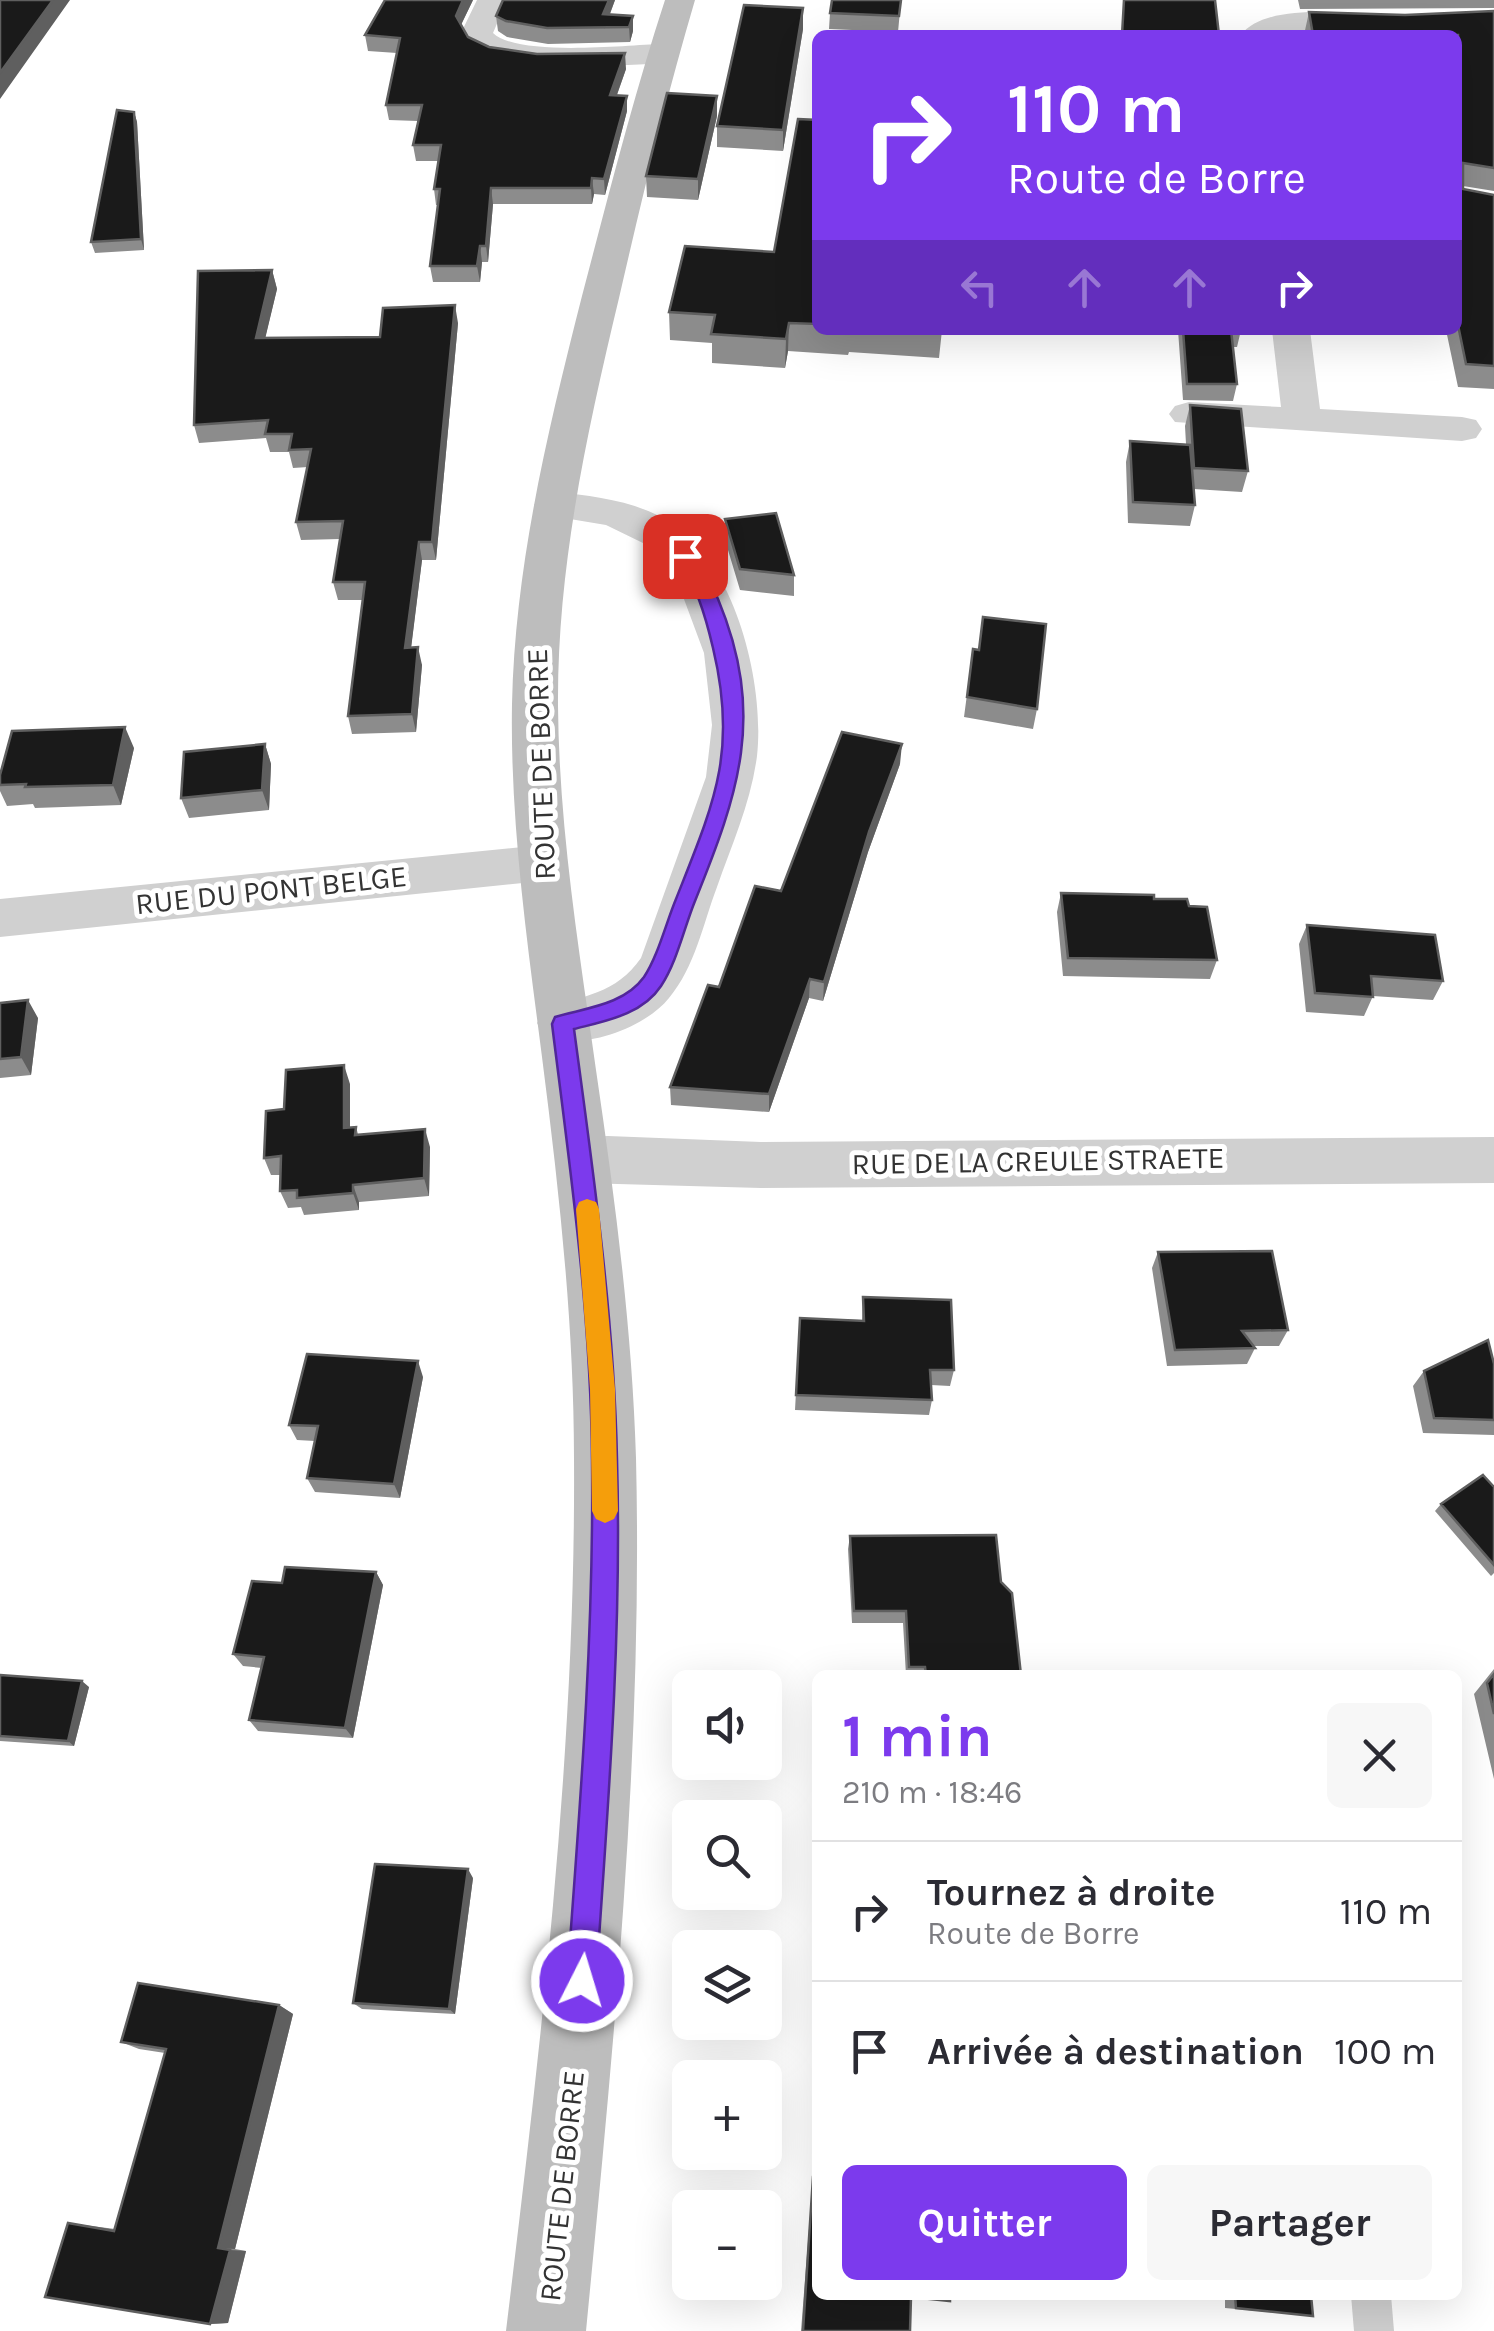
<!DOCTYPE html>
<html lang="fr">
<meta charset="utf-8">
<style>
body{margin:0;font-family:Karla,sans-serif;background:#f7f7f7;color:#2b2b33;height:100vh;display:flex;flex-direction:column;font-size:38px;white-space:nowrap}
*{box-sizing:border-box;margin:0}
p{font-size:32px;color:#7c7c81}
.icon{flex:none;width:55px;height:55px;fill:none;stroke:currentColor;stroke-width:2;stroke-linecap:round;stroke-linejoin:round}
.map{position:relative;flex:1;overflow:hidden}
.drawer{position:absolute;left:812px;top:1670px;width:650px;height:630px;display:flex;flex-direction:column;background:#fff;border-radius:15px;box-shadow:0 10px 40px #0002}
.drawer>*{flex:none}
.guide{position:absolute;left:812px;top:30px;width:650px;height:305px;border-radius:15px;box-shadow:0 10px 40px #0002;background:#7c3aed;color:#fff;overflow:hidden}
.buttons{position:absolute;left:672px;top:1670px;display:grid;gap:20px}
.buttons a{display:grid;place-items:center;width:110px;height:110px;border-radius:15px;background:#fff;box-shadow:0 10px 40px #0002;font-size:50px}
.pin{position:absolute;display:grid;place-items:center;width:85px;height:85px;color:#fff;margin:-42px;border-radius:20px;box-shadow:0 5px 15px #0006}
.me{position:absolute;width:110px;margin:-55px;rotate:5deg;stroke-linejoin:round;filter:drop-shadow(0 0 8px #0008)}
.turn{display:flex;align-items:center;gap:35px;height:210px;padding:0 30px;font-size:45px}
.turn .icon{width:130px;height:130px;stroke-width:2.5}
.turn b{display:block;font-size:70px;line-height:85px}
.lanes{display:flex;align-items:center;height:95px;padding:0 30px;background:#0003;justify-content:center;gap:50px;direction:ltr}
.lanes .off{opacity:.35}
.round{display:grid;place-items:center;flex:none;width:105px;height:105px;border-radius:15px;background:#f7f7f7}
.head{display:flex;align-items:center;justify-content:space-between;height:170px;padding:0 30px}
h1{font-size:60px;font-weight:700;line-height:75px;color:#7c3aed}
.cta{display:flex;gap:20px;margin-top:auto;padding:20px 30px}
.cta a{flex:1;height:115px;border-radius:15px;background:#7c3aed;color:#fff;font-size:40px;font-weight:700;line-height:115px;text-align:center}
.cta a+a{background:#f7f7f7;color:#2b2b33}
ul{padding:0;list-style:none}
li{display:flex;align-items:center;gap:30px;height:140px;padding:0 30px;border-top:2px solid #e1e1e2}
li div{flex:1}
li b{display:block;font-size:38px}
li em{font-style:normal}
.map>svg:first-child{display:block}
</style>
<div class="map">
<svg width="1494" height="2331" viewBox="0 0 1494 2331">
<rect width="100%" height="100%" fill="#fff"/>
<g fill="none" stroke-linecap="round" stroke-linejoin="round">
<!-- lane -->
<path fill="#d0d0d0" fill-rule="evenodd" d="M1351,2295H1391L1394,2331H1354Z"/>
<!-- street -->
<path fill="#d0d0d0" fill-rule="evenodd" d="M477,0H507L493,33C518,57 625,45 662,44L673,47L678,54L673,61L662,64C619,64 510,74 475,52C469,47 465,40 461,33Z
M1494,11V29L1399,33L1297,30L1278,35H1241C1267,0 1359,15 1400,15C1431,14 1463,12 1494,11Z
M1272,330H1310L1320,409L1462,417L1476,420L1482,429L1476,438L1462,441L1175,422L1169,414L1175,406L1189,402L1281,407Z
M555,492C595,496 637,501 671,523C736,564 765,684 757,756C751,802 732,844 717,887C703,924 695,967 669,998C644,1029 582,1050 545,1038L537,1023L545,1008C583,996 616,994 641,958L706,777L712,725L704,653L675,575L645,544L606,525L540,514L534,505L540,496Z
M542,845L559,850L566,863L559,876L542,881L0,937V899Z
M608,1136L761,1142L1494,1137V1183L761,1188L582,1183L563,1176L555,1160L563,1144L582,1137Z"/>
<!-- secondary -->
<path fill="#bdbdbd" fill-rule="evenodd" d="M665,0H695C666,98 642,198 619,298C587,432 557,567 558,706C559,828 579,949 596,1070C615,1199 632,1328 636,1458C643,1750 614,2041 586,2331H506C541,2041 576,1751 574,1458C574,1324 559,1190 542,1057C527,940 510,822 512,704C515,565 548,430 582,296C608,197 633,98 665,0Z"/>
</g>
<!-- wall -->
<path fill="#8c8c8c" d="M473,0L461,25L468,37L489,47L626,69L617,95L627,96V111L605,195L594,194L592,204H493L488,262H482L480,282H433L430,266L438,205H436L434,189L438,161H416L413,145L418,121L389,120L386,105L397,53L368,51L365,35Z
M503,0H615L610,14L633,16V31L630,42L548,44L507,37L498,31L496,16Z
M901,0L898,32L829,29L830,13Z
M1298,0H1494V8L1300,9Z
M803,8V29L783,151L717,147V126Z
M1494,11V191L1463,186V189L1494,195V389L1458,387L1446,330H1458V35H1304L1309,12L1405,15Z
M134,112L137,122L144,250L95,253L91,242Z
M717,116L698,200L647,197L646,176Z
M818,120V330H942L939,358L849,352L848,355L788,351L785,368L712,363V343L670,340L669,312L774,252Z
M272,270L277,289L265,338L380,337L458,323L436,560H422L411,647L422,665L416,732L352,734L348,716L363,600H338L333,582L340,539L301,540L296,522L308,467L293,468L289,452H270L266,438L199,443L194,425Z
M1178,330H1241L1237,347H1233L1237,384L1233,401L1183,400Z
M1190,405L1248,471L1242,492L1194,489L1195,505L1190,526L1128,523L1126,462L1130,441L1186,444L1185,426Z
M725,519L794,575V596L740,590L725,540Z
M973,649L1037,709L1033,729L964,717Z
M265,744L271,764L269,810L189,818L181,798Z
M134,748L121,805L35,808L33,804L7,806L0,791V775Z
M900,764L868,852L823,1001L809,998L769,1112L671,1105L670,1087L719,987L781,891Z
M1061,893L1154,899L1189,906L1217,960L1210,979L1063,976L1057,912Z
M1307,925L1443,981L1433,1000L1373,996L1364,1016L1306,1012L1299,944Z
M0,1003L38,1018L31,1075L0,1078Z
M350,1084V1127H356L358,1134L430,1147L429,1196L359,1202V1210L304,1215L301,1207L288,1208L280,1191L281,1175H271L264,1158L284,1109Z
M1158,1252L1288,1330L1279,1346H1254L1255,1348L1247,1364L1167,1366L1152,1268Z
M863,1297L954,1370L950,1386L931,1385L932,1400L929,1415L795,1410L800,1318L862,1320Z
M1424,1371L1494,1420V1435L1423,1433L1413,1386Z
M423,1377L400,1498L315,1492L307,1478L315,1441L297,1440L289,1425Z
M1494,1487V1573L1491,1576L1435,1511L1441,1504Z
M850,1536L1001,1582L1021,1675H906L903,1623H852L848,1549Z
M376,1572L383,1585L353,1738L258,1731L249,1720L262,1668L243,1666L233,1654L282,1583Z
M1494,1669V1779L1474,1694Z
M0,1675L89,1687L74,1746L0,1741Z
M473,1878L455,2014L362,2009L353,2003Z
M279,2005L293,2014L235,2249L246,2251L228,2323L210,2324L68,2223L115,2229L165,2053L139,2049L121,2042Z
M813,2177L911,2297L910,2331H801Z
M1225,2295H1311L1313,2316L1225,2308Z"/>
<!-- shaded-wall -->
<path fill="#5f5f5f" d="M53,0H70L0,99V73Z
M463,0H473L458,31L456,16Z
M609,0H615L604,29L603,14Z
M803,8V29L783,151V130Z
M633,16V31L630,42L629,27Z
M625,53L626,69L611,111L610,95Z
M627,96V111L605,195L604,179Z
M717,96V116L698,200V179Z
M134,112L137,122L144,250L141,239Z
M592,178L594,194L592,204L591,188Z
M491,188L493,204L488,262L486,246Z
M480,246L482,262L480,282L477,266Z
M272,270L277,289L261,356L256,338Z
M455,305L458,323L436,560L432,542Z
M789,323L788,351L785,368L786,339Z
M419,542L422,560L409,665L405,648Z
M418,647L422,665L416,732L412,714Z
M125,727L134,748L121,805L113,785Z
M265,744L271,764L269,810L262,790Z
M902,744L900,764L868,852L823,1001L824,982L869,832Z
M810,979L809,998L769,1112V1094Z
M28,1000L38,1018L31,1075L21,1057Z
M344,1065L350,1084V1145L344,1128Z
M425,1129L430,1147L429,1196L424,1178Z
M353,1185L359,1202V1210L353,1193Z
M418,1361L423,1377L400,1498L394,1484Z
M376,1572L383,1585L353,1738L345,1728Z
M82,1681L89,1687L74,1746L68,1741Z
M468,1869L473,1878L455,2014L449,2009Z
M279,2005L293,2014L235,2249L218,2248Z
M230,2250L246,2251L228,2323L210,2324Z"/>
<!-- building -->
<path fill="#1a1a1a" stroke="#5f5f5f" stroke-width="2.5" d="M0,0H53L0,73Z
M385,0H463L456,16L468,37L489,47L537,54L625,53L610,95L627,96L604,179L592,178L591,188H491L486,246H480L477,266H430L440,189H434L441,145H413L422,105H386L400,38L365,35Z
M503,0H609L603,14L633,16L629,27L547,28L506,21L496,16Z
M832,0H901L899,16L830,13Z
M1124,0H1215L1219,35H1122Z
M744,5L803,8L783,130L717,126Z
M1494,11V168L1463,163V189L1494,195V366L1466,364L1458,325V35H1313L1309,12L1405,15Z
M667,93L717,96L698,179L646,176Z
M117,110L134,112L141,239L91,242Z
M798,119L818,120V324L789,323L786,339L711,334L715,315L669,312L685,246L774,252Z
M272,270L256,338L380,337L383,308L455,305L432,542H419L405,648L418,647L412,714L348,716L365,582H333L343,521L296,522L311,449L289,450L292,434H265L268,420L194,425L198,271Z
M1183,330H1241H1231L1237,384H1187Z
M1190,405L1241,409L1248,471L1194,468Z
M1130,441L1190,445L1195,505L1133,502Z
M776,513L794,575L740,569L725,519Z
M983,617L1046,624L1037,709L967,697L973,649L979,650Z
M125,727L113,785L25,787L26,784L0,785V775L12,731Z
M842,732L902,744L869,832L824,982L810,979L769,1094L670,1087L708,985L719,987L755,886L781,891Z
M265,744L262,790L181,798L184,752Z
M1061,893L1154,895V899H1187L1189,906L1207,907L1217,960L1068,958Z
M1307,925L1435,935L1443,981L1371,976L1373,997L1315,993Z
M28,1000L21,1057L0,1059V1003Z
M344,1065V1128L356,1127L355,1135L425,1129L424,1178L353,1185V1193L297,1198V1190L280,1191L281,1156L264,1158L266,1111L284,1109L286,1070Z
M1272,1251L1288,1330L1242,1331L1255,1348L1175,1350L1158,1252Z
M863,1297L951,1300L954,1370H930L932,1400L796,1395L800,1318L864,1321Z
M1488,1340L1494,1364V1420L1434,1418L1424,1371Z
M307,1354L418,1361L394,1484L307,1478L318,1426L289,1425Z
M1483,1475L1494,1487V1565L1441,1504Z
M996,1535L1001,1582L1012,1593L1021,1675H926L925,1667H909L906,1611H854L850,1536Z
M285,1567L376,1572L345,1728L249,1720L264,1657L233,1654L252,1581L282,1583Z
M1494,1674V1714L1487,1683Z
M0,1675L82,1681L68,1741L0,1736Z
M375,1864L468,1869L449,2009L353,2003Z
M138,1983L279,2005L218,2248L230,2250L210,2324L45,2297L68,2223L114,2231L166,2049L121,2042Z
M813,2177H818V2295H950V2301L911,2297L910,2331H803Z
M1235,2295H1311L1313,2316L1236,2308Z"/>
<!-- route -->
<path fill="#7c3aed" stroke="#51269a" stroke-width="2.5" d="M685,550C704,557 710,582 718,599C766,715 739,792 695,901C684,928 677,962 661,986C642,1015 605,1021 574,1029C593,1171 614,1315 617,1459C622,1634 608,1807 596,1981L592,1992L582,1996L571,1992L567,1981C580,1807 594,1635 592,1460C591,1314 570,1168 552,1024L555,1017C585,1008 624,1005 644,977C658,956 666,923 676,899C714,803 738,752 713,648C705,614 696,584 676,556Z"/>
<!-- slow -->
<path fill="#f59e0b" d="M587,1199L596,1202L599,1209L615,1389L618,1511L614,1519L605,1523L596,1519L592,1511L590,1389L576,1209L579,1202Z"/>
<g text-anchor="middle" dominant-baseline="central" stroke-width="10" stroke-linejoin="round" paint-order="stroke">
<!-- street labels -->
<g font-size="30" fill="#333" stroke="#fff">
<text transform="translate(541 764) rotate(-92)">ROUTE DE BORRE</text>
<text transform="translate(271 890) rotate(-6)">RUE DU PONT BELGE</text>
<text transform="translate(1038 1161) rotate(-1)">RUE DE LA CREULE STRAETE</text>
<text transform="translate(562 2186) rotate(-84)">ROUTE DE BORRE</text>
</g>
</g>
</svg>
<div class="buttons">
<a><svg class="icon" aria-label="sound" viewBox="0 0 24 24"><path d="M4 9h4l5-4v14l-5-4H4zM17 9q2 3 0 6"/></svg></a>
<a><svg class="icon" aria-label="search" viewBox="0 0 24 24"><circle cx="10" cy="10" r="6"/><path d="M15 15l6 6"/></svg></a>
<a><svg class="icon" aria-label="layers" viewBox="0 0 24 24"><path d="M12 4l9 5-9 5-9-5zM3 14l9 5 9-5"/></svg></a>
<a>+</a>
<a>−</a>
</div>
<div class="pin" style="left:685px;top:556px;background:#d93025"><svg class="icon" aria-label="arrive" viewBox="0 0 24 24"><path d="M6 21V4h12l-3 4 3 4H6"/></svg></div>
<svg class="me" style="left:582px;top:1981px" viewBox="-20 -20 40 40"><circle r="17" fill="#7c3aed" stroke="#fff" stroke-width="3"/><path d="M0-11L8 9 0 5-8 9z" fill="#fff"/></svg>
<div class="guide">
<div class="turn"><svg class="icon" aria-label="right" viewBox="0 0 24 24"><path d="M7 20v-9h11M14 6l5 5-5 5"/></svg><div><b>110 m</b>Route de Borre</div></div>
<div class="lanes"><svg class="icon off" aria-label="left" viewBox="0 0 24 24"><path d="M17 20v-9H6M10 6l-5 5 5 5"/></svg><svg class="icon off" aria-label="ahead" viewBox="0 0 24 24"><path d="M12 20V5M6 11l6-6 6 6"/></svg><svg class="icon off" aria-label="ahead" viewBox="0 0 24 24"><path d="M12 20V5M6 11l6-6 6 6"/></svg><svg class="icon" aria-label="right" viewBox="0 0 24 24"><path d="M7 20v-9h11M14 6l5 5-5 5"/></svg></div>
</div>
<section class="drawer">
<div class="head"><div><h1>1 min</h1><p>210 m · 18:46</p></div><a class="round"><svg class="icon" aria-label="close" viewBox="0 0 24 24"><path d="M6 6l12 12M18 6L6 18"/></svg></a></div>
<ul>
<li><svg class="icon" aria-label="right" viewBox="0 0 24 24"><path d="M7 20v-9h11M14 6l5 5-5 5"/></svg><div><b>Tournez à droite</b><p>Route de Borre</p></div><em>110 m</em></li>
<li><svg class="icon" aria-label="arrive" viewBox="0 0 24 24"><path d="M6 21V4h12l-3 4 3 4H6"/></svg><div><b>Arrivée à destination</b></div><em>100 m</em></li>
</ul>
<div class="cta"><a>Quitter</a><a>Partager</a></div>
</section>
</div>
